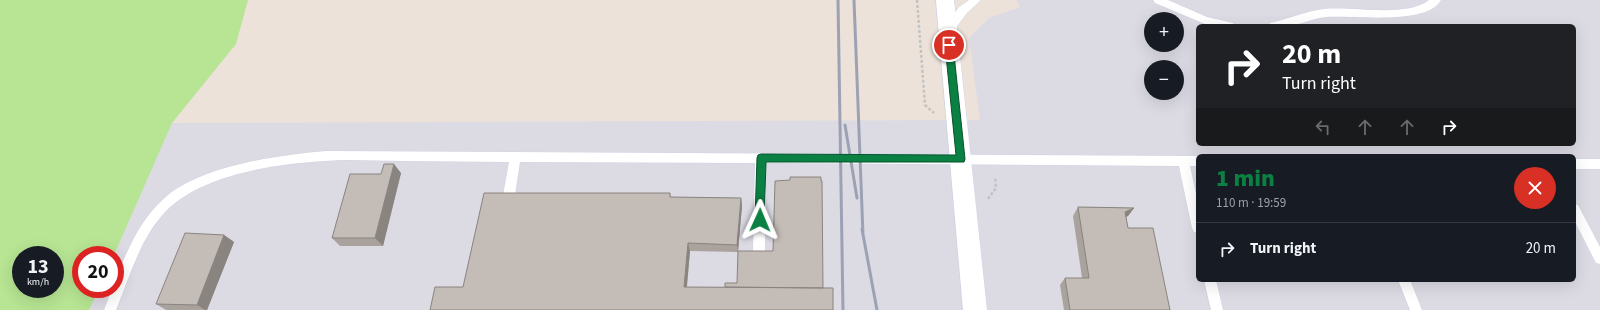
<!DOCTYPE html>
<meta charset="utf-8">
<style>
body{margin:0;font-family:"Source Sans 3",sans-serif;background:#242831;color:#f1f3f6;height:100vh;display:flex;flex-direction:column;font-size:15px;white-space:nowrap}
*{box-sizing:border-box;margin:0}
p{font-size:13px;color:#9ea1a6}
.icon{flex:none;width:22px;height:22px;fill:none;stroke:currentColor;stroke-width:2;stroke-linecap:round;stroke-linejoin:round}
.map{position:relative;flex:1;overflow:hidden}
.drawer{position:absolute;left:1196px;top:154px;width:380px;height:128px;display:flex;flex-direction:column;background:#171b24;border-radius:6px;box-shadow:0 4px 16px #0002}
.drawer>*{flex:none}
.hud{position:absolute;left:1196px;top:24px;width:380px;height:122px;border-radius:6px;box-shadow:0 4px 16px #0002;background:#202124;color:#fff;overflow:hidden}
.buttons{position:absolute;left:1144px;top:12px;display:grid;gap:8px}
.buttons a{display:grid;place-items:center;width:40px;height:40px;border-radius:50%;background:#171b24;box-shadow:0 4px 16px #0002;font-size:20px}
.speed{position:absolute;left:12px;top:246px;display:flex;gap:8px;font-size:20px;font-weight:700;text-align:center}
.speed>*{display:grid;place-content:center;width:52px;height:52px;border-radius:50%;background:#171b24;box-shadow:0 4px 16px #0002;line-height:1}
.speed small{font-size:10px;font-weight:400}
.speed .limit{border:6px solid #d22;background:#fff;color:#111}
.pin{position:absolute;display:grid;place-items:center;width:34px;height:34px;color:#fff;margin:-17px;border:2px solid #fff;border-radius:50%;box-shadow:0 1px 4px #0007}
.me{position:absolute;width:44px;margin:-22px;rotate:1deg;stroke-linejoin:round;filter:drop-shadow(0 0 3px #0008)}
.turn{display:flex;align-items:center;gap:14px;height:84px;padding:0 20px;font-size:18px}
.turn .icon{width:52px;height:52px;stroke-width:2.5}
.turn b{display:block;font-size:28px;line-height:34px}
.lanes{display:flex;align-items:center;height:38px;padding:0 20px;background:#0003;justify-content:center;gap:20px;direction:ltr}
.lanes .off{opacity:.35}
.round{display:grid;place-items:center;flex:none;width:42px;height:42px;border-radius:21px;background:#242831}
.head{display:flex;align-items:center;justify-content:space-between;height:68px;padding:0 20px}
h1{font-size:24px;font-weight:800;line-height:30px;color:#0b8043}
ul{padding:0;list-style:none}
li{display:flex;align-items:center;gap:12px;height:52px;padding:0 20px;border-top:1px solid #363941}
li div{flex:1}
li b{display:block;font-size:15px}
li em{font-style:normal}
.map>svg:first-child{display:block}
</style>
<div class="map">
<svg width="1600" height="310" viewBox="0 0 1600 310">
<rect width="100%" height="100%" fill="#ece2d9"/>
<!-- industrial -->
<path fill="#dcdbe4" fill-rule="evenodd" d="M1016,0H1600V310H88L97,289H115V255H112L172,123L980,120L969,38L989,18L1020,7ZM1151,19H1177V45H1151ZM1198,26H1574V144H1198ZM1151,67H1177V93H1151ZM1198,156H1574V280H1198Z"/>
<!-- green -->
<path fill="#b7e593" fill-rule="evenodd" d="M0,0H248L236,44L172,123L114,255H81V289H99L89,310H0ZM21,255H55V289H21Z"/>
<g fill="none" stroke-linecap="round" stroke-linejoin="round">
<!-- service casing -->
<g stroke="#cfd4e3" stroke-width="1">
<path id="service" d="M969,0H981L967,13L952,33H944L943,30L944,27L959,7Z
M1153,0H1168L1207,17L1233,23L1234,26H1213L1205,24L1155,3Z
M1429,0H1441C1427,26 1352,15 1326,17C1313,18 1301,25 1287,26C1281,27 1275,26 1269,26L1270,23L1274,22C1291,18 1307,11 1324,9C1353,6 1407,18 1429,0Z
M326,151L1198,156V166H1190L1198,203V233L1194,232L1192,228L1179,166L766,163L765,251L763,255L759,256L755,255L753,251L755,163L520,162L514,201L512,205L508,206L504,205L502,201L509,162C473,162 438,161 403,161C377,161 350,159 325,161C275,164 203,174 166,211C140,238 130,276 116,310H104L112,289H115C115,275 124,259 130,246C139,227 151,209 168,195C206,165 279,155 326,151Z
M1574,159H1600V169H1574Z
M1574,204L1578,205L1600,247V264L1596,263L1574,220Z
M1204,280H1216L1223,310H1211Z
M1398,280H1410L1422,310H1410Z"/>
</g>
<!-- minor casing -->
<g stroke="#cfd4e3" stroke-width="1">
<path id="minor" d="M936,0H954L987,310H963Z"/>
</g>
<!-- path -->
<path stroke="#c3c3c3" stroke-width="2.5" stroke-dasharray="3 2" stroke-linecap="butt" d="M917,0L925,105L934,113
M988,199L996,188L995,177"/>
<!-- service -->
<use href="#service" fill="#fff" fill-rule="evenodd"/>
<!-- minor -->
<use href="#minor" fill="#fff" fill-rule="evenodd"/>
<!-- rail -->
<path stroke="#9ca2b4" stroke-width="3" d="M838,0L843,310
M854,0L863,235
M845,125L857,198
M862,229L877,310"/>
</g>
<!-- wall -->
<path fill="#a9a29d" fill-rule="evenodd" d="M401,173L383,246H340L332,238L381,174Z
M670,193L671,197L741,198L742,206L738,251L823,288L463,287ZM690,251L738,252L737,283L725,287H687Z
M1078,207L1134,208L1128,216L1126,217L1128,228L1170,310H1064L1060,285L1065,278H1082L1073,216Z
M224,235L234,242L207,310H166L156,304Z"/>
<!-- shaded-wall -->
<path fill="#89847f" d="M394,164L401,173L383,246L375,238Z
M741,198L742,206L738,252L737,245Z
M1134,208L1128,216L1119,220L1125,212Z
M224,235L234,242L207,310H205L197,305Z
M688,243L690,251L686,294L684,287Z"/>
<!-- building -->
<path fill="#c4bcb6" stroke="#89847f" d="M384,164H394L375,238H332L350,174H381Z
M790,177H821V181H822L823,288L725,287V283H737L738,251H773L775,181L790,180Z
M484,193H670V197L741,198L737,245L688,243L684,287L833,288V310H430L435,287H463Z
M1078,207L1134,208L1125,212L1128,228H1153L1170,310H1070L1065,278H1089Z
M185,233L224,235L197,305L156,304Z"/>
<!-- route -->
<path fill="#0b8043" stroke="#07532c" d="M949,41L953,45L965,159L964,162H766L764,220L763,223L760,224L756,223L755,220L757,158L758,155L761,154L956,155L945,45Z"/>
</svg>
<div class="buttons">
<a>+</a>
<a>−</a>
</div>
<div class="speed"><div>13<small>km/h</small></div><div class="limit">20</div></div>
<div class="pin" style="left:949px;top:45px;background:#d93025"><svg class="icon" aria-label="arrive" viewBox="0 0 24 24"><path d="M6 21V4h12l-3 4 3 4H6"/></svg></div>
<svg class="me" style="left:760px;top:220px" viewBox="-20 -20 40 40"><path d="M0-17L14 15 0 8-14 15z" fill="#0b8043" stroke="#fff" stroke-width="4"/></svg>
<div class="hud">
<div class="turn"><svg class="icon" aria-label="right" viewBox="0 0 24 24"><path d="M7 20v-9h11M14 6l5 5-5 5"/></svg><div><b>20 m</b>Turn right</div></div>
<div class="lanes"><svg class="icon off" aria-label="left" viewBox="0 0 24 24"><path d="M17 20v-9H6M10 6l-5 5 5 5"/></svg><svg class="icon off" aria-label="ahead" viewBox="0 0 24 24"><path d="M12 20V5M6 11l6-6 6 6"/></svg><svg class="icon off" aria-label="ahead" viewBox="0 0 24 24"><path d="M12 20V5M6 11l6-6 6 6"/></svg><svg class="icon" aria-label="right" viewBox="0 0 24 24"><path d="M7 20v-9h11M14 6l5 5-5 5"/></svg></div>
</div>
<section class="drawer">
<div class="head"><div><h1>1 min</h1><p>110 m · 19:59</p></div><a class="round" style="background:#d93025;color:#fff"><svg class="icon" aria-label="close" viewBox="0 0 24 24"><path d="M6 6l12 12M18 6L6 18"/></svg></a></div>
<ul>
<li><svg class="icon" aria-label="right" viewBox="0 0 24 24"><path d="M7 20v-9h11M14 6l5 5-5 5"/></svg><div><b>Turn right</b></div><em>20 m</em></li>
</ul>
</section>
</div>
